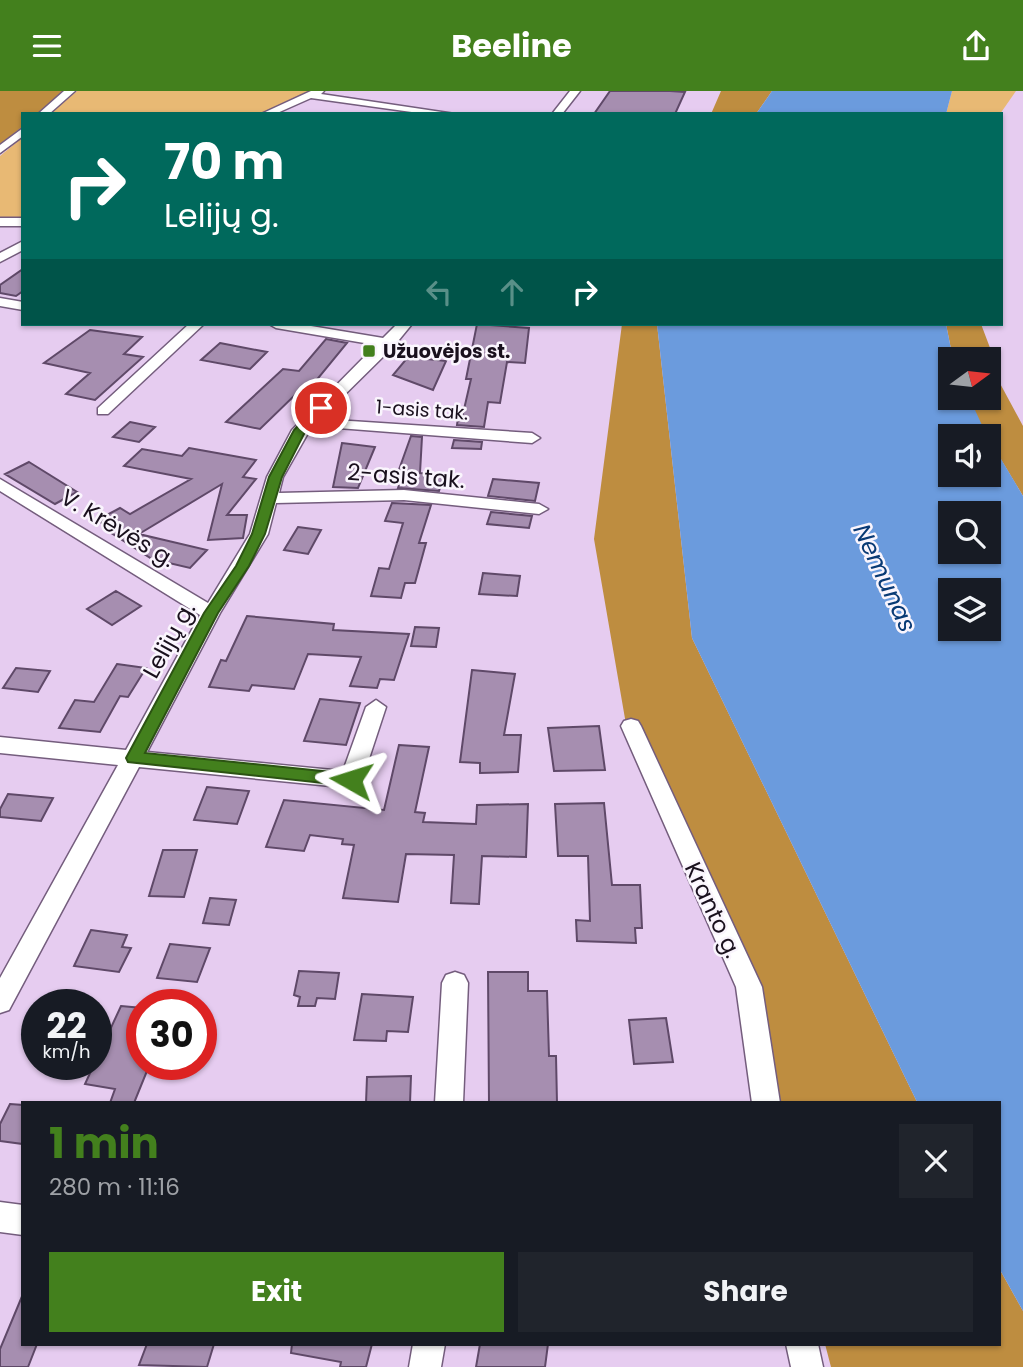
<!DOCTYPE html>
<meta charset="utf-8">
<style>
body{margin:0;font-family:Poppins,sans-serif;background:#20242c;color:#f1f3f6;height:100vh;display:flex;flex-direction:column;font-size:26px;white-space:nowrap}
*{box-sizing:border-box;margin:0}
p{font-size:23px;color:#9ea1a6}
.icon{flex:none;width:38px;height:38px;fill:none;stroke:currentColor;stroke-width:2;stroke-linecap:round;stroke-linejoin:round}
.map{position:relative;flex:1;overflow:hidden}
.side{position:absolute;left:21px;top:1010px;width:980px;height:245px;display:flex;flex-direction:column;background:#171b24;border-radius:0px;box-shadow:0 2px 5px #0004}
.side>*{flex:none}
.top-card{position:absolute;left:21px;top:21px;width:982px;height:214px;border-radius:0px;box-shadow:0 2px 5px #0004;background:#00695c;color:#fff;overflow:hidden}
.needle{width:46px;rotate:75deg}
.buttons{position:absolute;left:938px;top:256px;display:grid;gap:14px}
.buttons a{display:grid;place-items:center;width:63px;height:63px;border-radius:0px;background:#171b24;box-shadow:0 2px 5px #0004;font-size:35px}
.speed{position:absolute;left:21px;top:898px;display:flex;gap:14px;font-size:35px;font-weight:700;text-align:center}
.speed>*{display:grid;place-content:center;width:91px;height:91px;border-radius:50%;background:#171b24;box-shadow:0 2px 5px #0004;line-height:1}
.speed small{font-size:18px;font-weight:400}
.speed .limit{border:10px solid #d22;background:#fff;color:#111}
.pin{position:absolute;display:grid;place-items:center;width:60px;height:60px;color:#fff;margin:-30px;border:4px solid #fff;border-radius:50%;box-shadow:0 2px 7px #0007}
.me{position:absolute;width:77px;margin:-38px;rotate:276deg;stroke-linejoin:round;filter:drop-shadow(0 0 5px #0008)}
.turn{display:flex;align-items:center;gap:24px;height:147px;padding:0 28px;font-size:32px}
.turn .icon{width:91px;height:91px;stroke-width:2.5}
.turn b{display:block;font-size:49px;line-height:60px}
.lanes{display:flex;align-items:center;height:66px;padding:0 28px;background:#0003;justify-content:center;gap:35px;direction:ltr}
.lanes .off{opacity:.35}
.round{display:grid;place-items:center;flex:none;width:74px;height:74px;border-radius:0px;background:#20242c}
.head{display:flex;align-items:center;justify-content:space-between;height:119px;padding:0 28px}
h1{font-size:42px;font-weight:700;line-height:52px;color:#43801d}
.primary-button{display:flex;gap:14px;margin-top:auto;padding:14px 28px}
.primary-button a{flex:1;height:80px;border-radius:0px;background:#43801d;color:#fff;font-size:28px;font-weight:700;line-height:80px;text-align:center}
.primary-button a+a{background:#20242c;color:#f1f3f6}
header{display:flex;justify-content:space-between;align-items:center;height:91px;padding:0 28px;background:#43801d;color:#fff;font-size:32px;font-weight:700}
.map>svg:first-child{display:block}
</style>
<header><svg class="icon" aria-label="menu" viewBox="0 0 24 24"><path d="M4 6h16M4 12h16M4 18h16"/></svg>Beeline<svg class="icon" aria-label="share" viewBox="0 0 24 24"><path d="M12 15V3M7 8l5-5 5 5M5 13v7h14v-7"/></svg></header>
<div class="map">
<svg width="1023" height="1276" viewBox="0 0 1023 1276">
<rect width="100%" height="100%" fill="#e6ccf0"/>
<!-- green -->
<path fill="#e8b974" d="M77,0H320L273,23H50Z
M952,0H1016L1000,23H946Z
M23,46V127H0V65Z"/>
<!-- forest -->
<path fill="#be8d40" d="M0,0H64L37,23H23V35L0,54Z
M721,0H772L756,23H711Z
M622,233H657L692,547L917,1011H765L735,894L628,645L594,448Z
M946,233H981L995,270L996,285L1023,335V405L981,335L969,306H989V268H953Z
M999,1177L1023,1220V1276H831L825,1253H999Z"/>
<!-- water -->
<path fill="#6b9bdd" fill-rule="evenodd" d="M772,0H952L946,23H756Z
M657,233H946L953,268H950V306H969L987,345H950V383H989V348L1023,405V1220L999,1177V1012L917,1011L692,547ZM950,422H989V460H950ZM950,499H989V537H950Z"/>
<!-- building -->
<path fill="#a68eb0" stroke="#5f4968" stroke-width="2" d="M610,0H670L685,1L675,23H594Z
M23,178V200L16,205L0,202V194Z
M477,233L529,237L525,272L507,271L500,312L488,311L484,336L457,334L458,327H462L471,288H466Z
M90,239L142,246L124,263L143,266L95,309L66,303L90,282L44,272Z
M326,248L347,252L306,302L298,301L260,338L226,331L283,278L299,280Z
M220,252L267,261L250,278L201,269Z
M408,266L446,270L433,299L393,284Z
M130,331L155,336L139,351L113,346Z
M411,345L422,346L420,382L444,384L439,400L398,397L401,388L396,387Z
M454,349L482,351L481,358L452,357Z
M342,352L375,356L358,397L333,396Z
M189,357L256,369L243,386L256,388L227,424H247L243,447L208,449L222,393L139,443L207,459L190,477L152,468L105,438L110,437L97,429L120,417L130,423L191,388L124,375L142,358L182,365Z
M29,371L77,401L55,413L5,383Z
M493,388L539,392L535,410L488,405Z
M392,412L431,414L419,452H426L415,492H405L401,507L371,505L379,477L389,478L403,432L385,430Z
M491,421L532,425L529,437L487,433Z
M298,436L321,439L308,463L284,459Z
M483,482L520,485L517,505L479,503Z
M116,500L141,515L112,534L87,518Z
M247,525L334,533L333,539L409,543L394,589L380,588L377,597L350,595L361,566L308,563L294,598L252,594L249,600L209,596L221,569L226,570Z
M415,536L439,537L436,556L411,555Z
M117,573L146,577L128,606L120,605L100,641L59,637L75,609L94,611Z
M16,577L50,580L38,601L3,597Z
M472,579L515,583L504,644H521L518,681L480,682V672L460,671Z
M320,608L360,612L346,654L304,650Z
M599,635L605,679L554,680L548,637Z
M399,654L429,656L415,721L425,722L423,731L476,733L477,714L528,713L526,766L482,765L479,813L451,812L454,764L406,763L398,811L343,807L354,754L342,753L343,748L310,744L304,760L266,756L284,709L384,719Z
M207,696L249,700L237,733L194,729Z
M8,703L53,707L41,730L0,726V718Z
M604,712L612,794H640L642,837H635L636,852L577,850L576,829L590,830L588,765H558L555,713Z
M163,759H197L184,806L149,805Z
M210,807L236,809L229,834L203,832Z
M91,839L127,844L122,856L131,857L119,881L74,875Z
M170,853L210,857L197,891L157,887Z
M299,880L339,882L335,908L317,907L315,915H298L300,906L294,904Z
M488,881H528V900H547L549,965H556L557,1012H489Z
M362,903L413,906L408,941L387,940L386,950L354,949Z
M121,915L142,917V974L149,975L134,1012H110L115,998L85,993Z
M666,927L673,971L634,973L629,929Z
M411,985L410,1012H366L367,986Z
M10,1013L23,1014V1053L0,1050V1033Z
M23,1203V1253H37L28,1276H0V1258Z
M147,1253H214L207,1276L139,1274Z
M292,1253H372L366,1276H340L341,1271L291,1262Z
M480,1253H548L545,1276H476Z"/>
<g fill="none" stroke-linecap="round" stroke-linejoin="round">
<!-- minor casing -->
<g stroke="#745d7d" stroke-width="3">
<path id="minor" d="M64,0H75L49,23H38Z
M311,0H324L321,3L455,23H426L311,7L275,23H261Z
M570,0H580L562,23H552Z
M23,37V45L0,62V54Z
M0,127H23V135H0Z
M23,150V159L0,171V162Z
M0,207L23,211V219L0,215Z
M189,233H204L108,323H98V317Z
M269,233H299L383,247L397,233H412L394,255L320,328L532,342L540,347L532,352L312,335L283,386L279,402L404,399L539,413L548,418L539,423L404,409L276,412L268,443L220,522L147,661L343,680L366,616L376,609L386,616L362,689L359,695L351,697L139,676L9,919L0,922V887L118,674L0,662V646L126,659L200,524L0,400V388L208,512L250,443L267,386L292,339L376,254L276,237Z
M631,628L638,630L641,635L762,896L780,1012H752L736,896L621,635L624,630Z
M455,881L464,884L468,892L463,1012H435L442,892L446,884Z
M0,1111L23,1114V1144L0,1141Z
M413,1253H445L441,1276H409Z
M786,1253H818L823,1276H791Z"/>
</g>
<!-- minor -->
<use href="#minor" fill="#fff" fill-rule="evenodd"/>
</g>
<!-- route -->
<path fill="#43801d" stroke="#2c5313" stroke-width="2" d="M317,314L327,317L305,341L282,386L265,443L249,475L218,522L145,662L351,683L359,689L351,695L128,671L126,667L204,522L236,475L252,443L269,386L294,339Z"/>
<!-- markers -->
<rect fill="#43801d" stroke="#faf5fd" stroke-width="2.5" x="362" y="253" width="14" height="14" rx="3.5"/>
<g text-anchor="middle" dominant-baseline="central" stroke-width="5" stroke-linejoin="round" paint-order="stroke">
<!-- far-poi labels -->
<g font-size="19" font-weight="bold" fill="#19101d" stroke="#faf5fd" text-anchor="start">
<text x="383" y="260">Užuovėjos st.</text>
</g>
<!-- far-street labels -->
<g font-size="19" fill="#19101d" stroke="#faf5fd">
<text transform="translate(422 319) rotate(4)">1-asis tak.</text>
</g>
<!-- street labels -->
<g font-size="23" fill="#19101d" stroke="#faf5fd">
<text transform="translate(406 385) rotate(4)">2-asis tak.</text>
<text transform="translate(118 437) rotate(31)">V. Krėvės g.</text>
<text transform="translate(169 549) rotate(-61)">Lelijų g.</text>
<text transform="translate(713 819) rotate(65)">Kranto g.</text>
</g>
<!-- water labels -->
<g font-size="24" font-style="italic" fill="#093a75" stroke="#faf5fd">
<text transform="translate(885 487) rotate(65)">Nemunas</text>
</g>
</g>
</svg>
<div class="buttons">
<a><svg class="needle" viewBox="-14 -14 28 28"><path d="M0-13l5 13h-10z" fill="#e53935"/><path d="M0 13l5-13h-10z" fill="#9ea1a6"/></svg></a>
<a><svg class="icon" aria-label="sound" viewBox="0 0 24 24"><path d="M4 9h4l5-4v14l-5-4H4zM17 9q2 3 0 6"/></svg></a>
<a><svg class="icon" aria-label="search" viewBox="0 0 24 24"><circle cx="10" cy="10" r="6"/><path d="M15 15l6 6"/></svg></a>
<a><svg class="icon" aria-label="layers" viewBox="0 0 24 24"><path d="M12 4l9 5-9 5-9-5zM3 14l9 5 9-5"/></svg></a>
</div>
<div class="speed"><div>22<small>km/h</small></div><div class="limit">30</div></div>
<div class="pin" style="left:321px;top:317px;background:#d93025"><svg class="icon" aria-label="arrive" viewBox="0 0 24 24"><path d="M6 21V4h12l-3 4 3 4H6"/></svg></div>
<svg class="me" style="left:351px;top:689px" viewBox="-20 -20 40 40"><path d="M0-17L14 15 0 8-14 15z" fill="#43801d" stroke="#fff" stroke-width="4"/></svg>
<div class="top-card">
<div class="turn"><svg class="icon" aria-label="right" viewBox="0 0 24 24"><path d="M7 20v-9h11M14 6l5 5-5 5"/></svg><div><b>70 m</b>Lelijų g.</div></div>
<div class="lanes"><svg class="icon off" aria-label="left" viewBox="0 0 24 24"><path d="M17 20v-9H6M10 6l-5 5 5 5"/></svg><svg class="icon off" aria-label="ahead" viewBox="0 0 24 24"><path d="M12 20V5M6 11l6-6 6 6"/></svg><svg class="icon" aria-label="right" viewBox="0 0 24 24"><path d="M7 20v-9h11M14 6l5 5-5 5"/></svg></div>
</div>
<section class="side">
<div class="head"><div><h1>1 min</h1><p>280 m · 11:16</p></div><a class="round"><svg class="icon" aria-label="close" viewBox="0 0 24 24"><path d="M6 6l12 12M18 6L6 18"/></svg></a></div>
<div class="primary-button"><a>Exit</a><a>Share</a></div>
</section>
</div>
